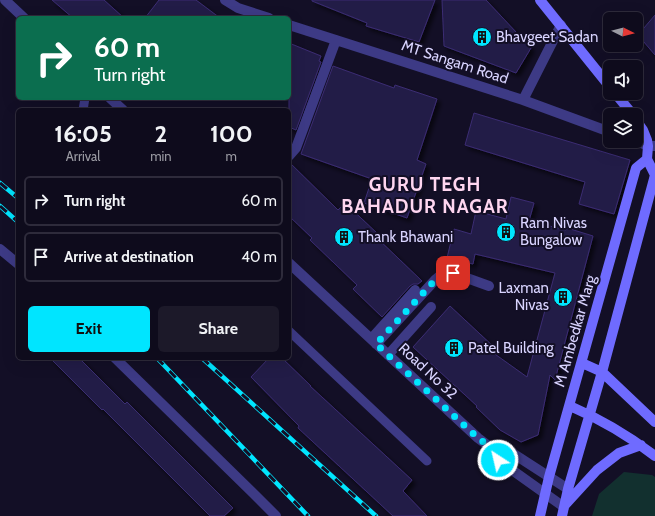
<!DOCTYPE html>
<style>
body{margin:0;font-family:Cabin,sans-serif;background:#1c1929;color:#f1f3f6;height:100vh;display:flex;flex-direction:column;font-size:15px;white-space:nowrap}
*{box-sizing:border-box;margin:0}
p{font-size:13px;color:#9b9ba3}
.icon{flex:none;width:22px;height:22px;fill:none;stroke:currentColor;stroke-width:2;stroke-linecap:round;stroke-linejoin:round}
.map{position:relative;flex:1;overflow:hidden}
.details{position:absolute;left:16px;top:108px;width:275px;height:252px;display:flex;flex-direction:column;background:#0e0b1c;border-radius:6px;box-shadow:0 4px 16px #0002,0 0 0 1px #2e2b3b}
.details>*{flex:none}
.banner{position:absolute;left:16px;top:16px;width:275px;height:84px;border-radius:6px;box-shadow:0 4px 16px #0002,0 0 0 1px #2e2b3b;background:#0b6e4f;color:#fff;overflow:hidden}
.needle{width:26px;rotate:96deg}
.buttons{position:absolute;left:603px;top:12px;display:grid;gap:8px}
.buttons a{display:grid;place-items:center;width:40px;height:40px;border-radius:6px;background:#0e0b1c;box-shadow:0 4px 16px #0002,0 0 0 1px #2e2b3b;font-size:20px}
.pin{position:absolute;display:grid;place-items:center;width:34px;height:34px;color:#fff;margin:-17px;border-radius:8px;box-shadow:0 2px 6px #0006}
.me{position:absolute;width:44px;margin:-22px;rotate:325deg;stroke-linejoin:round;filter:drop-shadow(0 0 3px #0008)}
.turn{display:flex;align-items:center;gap:14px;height:84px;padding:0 12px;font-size:18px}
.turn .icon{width:52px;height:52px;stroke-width:2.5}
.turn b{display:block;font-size:28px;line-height:34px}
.eta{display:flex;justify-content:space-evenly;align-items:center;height:68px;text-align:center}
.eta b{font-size:24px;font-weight:700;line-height:28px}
.button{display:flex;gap:8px;margin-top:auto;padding:8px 12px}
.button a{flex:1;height:46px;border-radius:6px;background:#00e5ff;color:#111;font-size:16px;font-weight:700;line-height:46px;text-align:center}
.button a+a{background:#1c1929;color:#f1f3f6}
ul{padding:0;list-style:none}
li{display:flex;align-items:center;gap:12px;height:50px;margin:0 8px 6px;padding:0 4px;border:2px solid #2e2b3b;border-radius:6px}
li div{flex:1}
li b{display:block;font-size:15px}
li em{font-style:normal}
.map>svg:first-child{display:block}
</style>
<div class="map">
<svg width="655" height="516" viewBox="0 0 655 516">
<defs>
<filter id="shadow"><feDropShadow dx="3.5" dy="3.5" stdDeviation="2" flood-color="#0009"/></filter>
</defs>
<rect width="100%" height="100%" fill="#130f26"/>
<!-- green -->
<path fill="#12302f" d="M624,472L652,475L655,477V516H592L599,494Z"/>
<!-- building -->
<path fill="#241b47" stroke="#3b2d73" filter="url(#shadow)" d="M52,0H104L124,18H73Z
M159,0H196L220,18H145Z
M312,0H435L419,42L366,26L367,23L312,1Z
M442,0H486L531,48L516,73L444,46Z
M655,15V55L638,35Z
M289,43L321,56L319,61L321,62L296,130L289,127Z
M333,66L394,88L395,85L437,99L417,160L426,164L407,218L364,203L372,179L301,154Z
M474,113L630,160L614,214L579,204L585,182L465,145Z
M289,162L338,210L345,203L378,234L376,237L422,281L418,284H413L410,286L382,317L353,289L357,285L310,240L312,238L289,216Z
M511,197L534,203L529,221L566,230L567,228L593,236L555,380L550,375L538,435L521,442L500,430L476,407L477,406L413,347L450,306L495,348L492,352L527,377L555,273L475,254L473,264L447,258L454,229L471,234L476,211L506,219Z
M50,358H79L125,404L127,402L233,508L224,516H210L103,409L102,410Z
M269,358H282L311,386H310L412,480L403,491L427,516H393L298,428L299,426L251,377Z"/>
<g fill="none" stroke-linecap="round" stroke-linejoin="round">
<!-- service -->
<path stroke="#3d3a85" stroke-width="9" d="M83,110L85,98
M289,331L427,461"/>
<!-- minor -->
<path stroke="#3d3a85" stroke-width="10" d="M5,0L24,18
M225,0L238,8L269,18
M289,25L523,100L610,132
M110,98L123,110
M523,100L561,25
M636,141L648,146H655
M289,156L296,148L336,40
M0,249L18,264
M289,263L478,438L494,450
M371,339L415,290
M376,344L436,279L442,274L453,273L489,286
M388,355L431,307
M115,358L254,494L276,516
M564,507L498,460L494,450L506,449L568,489"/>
<!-- secondary -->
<path stroke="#6f6bff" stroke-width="10" d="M540,0L610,87
M615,93L633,115
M582,363L602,372L655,422
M570,406C600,419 629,436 655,456
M565,505L597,470L619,453L641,445
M540,516L549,477L636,168L647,159
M562,516L568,489L602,372L655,175L647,159L648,146L647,140L643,130L636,120"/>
<!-- rail casing -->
<g stroke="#00e5ff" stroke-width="4.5">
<path id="rail" d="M0,183L18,198
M0,206L18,222
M157,358L308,516
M202,358L376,516"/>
</g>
<!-- rail -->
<use href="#rail" stroke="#130f26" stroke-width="3" stroke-dasharray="9" stroke-linecap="butt"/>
</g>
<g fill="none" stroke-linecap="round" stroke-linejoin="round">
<!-- route -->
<path stroke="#00e5ff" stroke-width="7" stroke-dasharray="0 12.6" d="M453,273L442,274L436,279L376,344L478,438L494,450L498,460"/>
</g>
<!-- icons -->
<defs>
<g id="building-disc" transform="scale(1)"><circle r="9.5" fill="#00e5ff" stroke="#130f26"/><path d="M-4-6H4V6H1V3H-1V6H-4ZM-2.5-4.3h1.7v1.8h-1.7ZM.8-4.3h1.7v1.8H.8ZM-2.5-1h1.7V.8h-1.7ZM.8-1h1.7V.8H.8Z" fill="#111"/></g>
</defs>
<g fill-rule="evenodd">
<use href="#building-disc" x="482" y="37"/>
<use href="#building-disc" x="506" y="232"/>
<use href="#building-disc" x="344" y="237"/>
<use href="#building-disc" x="563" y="297"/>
<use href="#building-disc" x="454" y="348"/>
</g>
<g text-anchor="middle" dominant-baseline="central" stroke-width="4" stroke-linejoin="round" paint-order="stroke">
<!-- poi labels -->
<g font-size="15" fill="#d9d4ff" stroke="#130f26" text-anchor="start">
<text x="496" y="37">Bhavgeet Sadan</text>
<text x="520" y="223">Ram Nivas<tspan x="520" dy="17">Bungalow</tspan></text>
<text x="358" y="237">Thank Bhawani</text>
<text x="549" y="288" text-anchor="end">Laxman<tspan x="549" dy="17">Nivas</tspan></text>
<text x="468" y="348">Patel Building</text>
</g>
<!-- street labels -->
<g font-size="15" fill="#d9d4ff" stroke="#130f26">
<text transform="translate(455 62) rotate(18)">MT Sangam Road</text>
<text transform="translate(575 331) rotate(-74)">M Ambedkar Marg</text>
<text transform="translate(428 371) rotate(43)">Road No 32</text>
</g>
<!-- district labels -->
<g font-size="19" font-weight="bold" letter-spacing="1" fill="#ffd6f0" stroke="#130f26">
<text x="425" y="184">GURU TEGH<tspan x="425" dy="22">BAHADUR NAGAR</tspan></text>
</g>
</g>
</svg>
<div class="buttons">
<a><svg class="needle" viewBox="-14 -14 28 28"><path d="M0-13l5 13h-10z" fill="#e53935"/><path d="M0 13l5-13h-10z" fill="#9b9ba3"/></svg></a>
<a><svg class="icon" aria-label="sound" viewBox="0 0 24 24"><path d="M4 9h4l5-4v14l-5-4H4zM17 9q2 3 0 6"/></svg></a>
<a><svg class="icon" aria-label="layers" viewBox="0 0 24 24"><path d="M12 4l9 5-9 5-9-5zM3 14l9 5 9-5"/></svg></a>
</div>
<div class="pin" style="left:453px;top:273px;background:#d93025"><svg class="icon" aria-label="arrive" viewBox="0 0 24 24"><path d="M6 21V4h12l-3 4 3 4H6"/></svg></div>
<svg class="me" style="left:498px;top:460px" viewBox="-20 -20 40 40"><circle r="17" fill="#00e5ff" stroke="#fff" stroke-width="3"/><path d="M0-11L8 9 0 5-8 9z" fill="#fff"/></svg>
<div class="banner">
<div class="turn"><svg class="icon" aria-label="right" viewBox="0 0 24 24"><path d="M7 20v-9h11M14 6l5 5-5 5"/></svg><div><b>60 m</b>Turn right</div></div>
</div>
<section class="details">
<div class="eta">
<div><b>16:05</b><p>Arrival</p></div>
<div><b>2</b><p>min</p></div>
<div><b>100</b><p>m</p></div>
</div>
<ul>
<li><svg class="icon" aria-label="right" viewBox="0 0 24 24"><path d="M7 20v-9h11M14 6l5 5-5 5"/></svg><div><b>Turn right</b></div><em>60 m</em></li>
<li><svg class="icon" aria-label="arrive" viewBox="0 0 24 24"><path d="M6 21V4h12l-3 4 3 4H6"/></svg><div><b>Arrive at destination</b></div><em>40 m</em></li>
</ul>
<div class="button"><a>Exit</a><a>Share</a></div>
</section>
</div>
